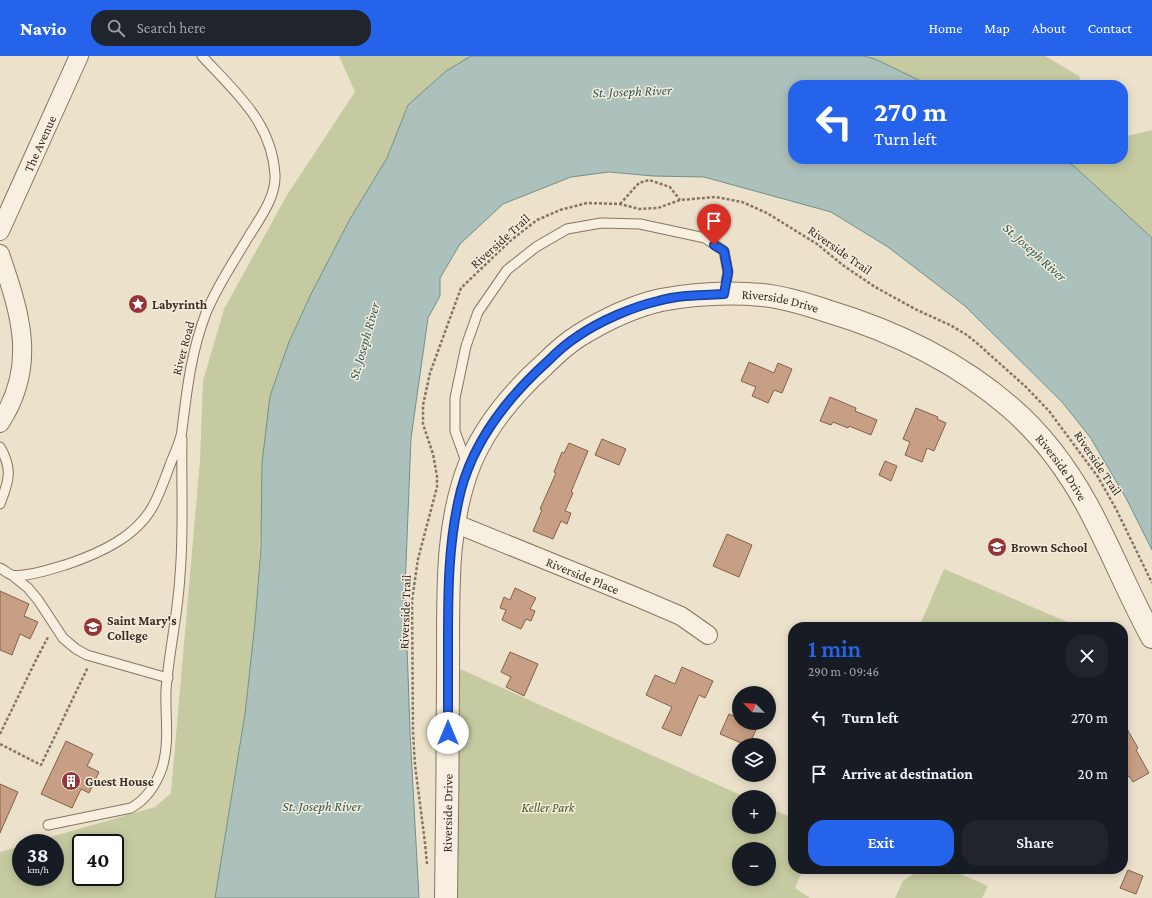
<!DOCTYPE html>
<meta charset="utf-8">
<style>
body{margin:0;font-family:"Crimson Pro",serif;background:#20242c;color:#f1f3f6;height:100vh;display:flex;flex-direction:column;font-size:15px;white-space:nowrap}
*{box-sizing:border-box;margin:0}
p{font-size:13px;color:#9ea1a6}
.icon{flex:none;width:22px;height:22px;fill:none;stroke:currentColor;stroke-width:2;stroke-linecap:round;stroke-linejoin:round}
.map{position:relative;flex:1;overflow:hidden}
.panel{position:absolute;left:788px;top:566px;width:340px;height:252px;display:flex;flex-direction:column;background:#171b24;border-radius:16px;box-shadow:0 2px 10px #0003}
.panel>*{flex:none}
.banner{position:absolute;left:788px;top:24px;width:340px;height:84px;border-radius:16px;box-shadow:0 2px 10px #0003;background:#2563eb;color:#fff;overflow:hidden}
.needle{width:26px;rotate:294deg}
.tools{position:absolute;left:732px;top:630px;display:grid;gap:8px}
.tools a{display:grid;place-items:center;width:44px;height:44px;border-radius:50%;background:#171b24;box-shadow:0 2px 10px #0003;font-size:20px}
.speed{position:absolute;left:12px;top:778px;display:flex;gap:8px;font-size:20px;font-weight:700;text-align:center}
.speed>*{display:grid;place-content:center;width:52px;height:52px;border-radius:50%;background:#171b24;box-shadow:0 2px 10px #0003;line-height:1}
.speed small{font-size:10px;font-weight:400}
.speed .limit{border:2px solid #111;border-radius:6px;background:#fff;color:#111}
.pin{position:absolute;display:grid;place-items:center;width:34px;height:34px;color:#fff;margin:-41px -17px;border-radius:50% 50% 50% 0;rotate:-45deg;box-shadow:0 0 4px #0007}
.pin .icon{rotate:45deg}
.me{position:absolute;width:44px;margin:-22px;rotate:0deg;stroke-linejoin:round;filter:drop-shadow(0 0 3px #0008)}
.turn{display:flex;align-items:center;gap:14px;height:84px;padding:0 20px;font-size:18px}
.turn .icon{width:52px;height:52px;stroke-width:2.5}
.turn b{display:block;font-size:28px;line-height:34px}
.round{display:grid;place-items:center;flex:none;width:42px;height:42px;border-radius:16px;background:#20242c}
.overview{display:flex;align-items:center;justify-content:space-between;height:68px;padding:0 20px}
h1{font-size:24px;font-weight:600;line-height:30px;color:#2563eb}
.cta{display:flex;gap:8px;margin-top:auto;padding:8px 20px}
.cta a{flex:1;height:46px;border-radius:16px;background:#2563eb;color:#fff;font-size:16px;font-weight:600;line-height:46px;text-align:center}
.cta a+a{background:#20242c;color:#f1f3f6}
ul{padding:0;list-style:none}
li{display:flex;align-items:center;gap:12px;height:56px;padding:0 20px}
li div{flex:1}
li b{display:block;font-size:15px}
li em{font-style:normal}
header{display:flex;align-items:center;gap:24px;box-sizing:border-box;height:56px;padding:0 20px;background:#2563eb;color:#fff}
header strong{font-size:19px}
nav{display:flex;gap:22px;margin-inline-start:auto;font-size:14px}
.search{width:280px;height:36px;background:#20242c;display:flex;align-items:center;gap:10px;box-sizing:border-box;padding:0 14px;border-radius:16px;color:#9ea1a6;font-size:15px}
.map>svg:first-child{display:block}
</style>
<header>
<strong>Navio</strong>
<div class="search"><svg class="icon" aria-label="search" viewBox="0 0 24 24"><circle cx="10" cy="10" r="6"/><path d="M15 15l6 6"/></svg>Search here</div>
<nav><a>Home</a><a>Map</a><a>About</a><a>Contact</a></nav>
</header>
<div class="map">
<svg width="1152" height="842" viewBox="0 0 1152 842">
<rect width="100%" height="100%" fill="#ece2cc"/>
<!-- green -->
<path fill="#c6caa0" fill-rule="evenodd" d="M339,0H471L446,15L408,49L387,102L350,163L311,238L289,286L270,340L255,567L245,658L215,842H0V796L21,790V821H55V787H30L155,751L171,737L200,404L203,325L224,253L287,139L355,36ZM81,787H115V821H81Z
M864,0H1045L1079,20L1082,29H929L875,3Z
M1152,74V182L1074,110L1062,103H1123V81Z
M944,513L1079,571H919Z
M458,612L745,741H739V771H769V752L793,762V813H803L795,832L810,842H456ZM739,793H769V823H739Z
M921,813H949L988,830L982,842H895L903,825Z"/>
<!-- water -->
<path fill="#acc1bb" stroke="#729088" d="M471,0H864L875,3L929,29H793V103H1062L1074,110L1152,182V494L1126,442L1090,381L1062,346L965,250L888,191L831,156L704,121L653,120L609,116L571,121L503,148L460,188L440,222V240L428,262L411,382L405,533L410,676L419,842H215L245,658L255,567L261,491L262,407L270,340L289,286L311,238L350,163L387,102L408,49L446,15Z"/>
<!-- building -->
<path fill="#c79f85" stroke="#866048" d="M749,306L774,317L778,307L792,313L782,337L774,334L768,347L752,340L756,331L741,325Z
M830,341L856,352L855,355L877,364L871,379L849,370L848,372L833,366L831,369L820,365Z
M916,352L938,361L937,363L946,367L934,395L927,392L922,406L905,399L910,386L903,383Z
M602,383L626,393L619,409L595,399Z
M569,387L588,395L571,436L573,437L565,455L571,457L567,468L561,465L553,483L533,475L542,454L540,453L556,417L554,416L562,396L564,397Z
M885,405L897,410L891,425L879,419Z
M727,478L752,489L739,521L713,510Z
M515,532L536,542L530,553L535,555L531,565L526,563L521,573L502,564L506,554L500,552L504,541L510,544Z
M0,535L29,548L24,560L38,566L30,583L20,578L12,599L0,594Z
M510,596L538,608L524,640L506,631L511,621L501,616Z
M682,611L713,625L705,642L699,639L681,680L662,672L672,651L646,639L655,619L675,628Z
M729,658L739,662V667H759L749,689H746L720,678Z
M1123,666L1138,692L1136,694L1149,717L1133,726L1129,720L1123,724Z
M66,685L93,698L87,710L99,716L89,737L81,733L72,752L41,738Z
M0,728L18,736L0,777Z
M1128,814L1143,820L1136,838L1120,832Z"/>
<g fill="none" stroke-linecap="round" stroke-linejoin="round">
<!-- service casing -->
<g stroke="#887561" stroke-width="11">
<path id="service" d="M0,391C13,413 9,425 0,448
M468,406L464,400L455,375V342L466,290L478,256L507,214L536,191L567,173L601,167L640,168L705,182L724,195L728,216L724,238
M0,512C4,514 8,518 12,519C25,522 55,512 68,508C100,497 136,481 153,450C160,437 165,422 170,409C174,398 181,385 182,374C187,333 191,296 206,257C217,230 234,205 249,180C260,162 276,141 275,119C272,66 235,36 202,0
M12,519L28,532L38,544L63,582L76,593L87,599L168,622
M48,769L131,752C147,743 156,729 162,712C170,687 165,659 166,634C169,595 178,558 180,519C184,474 181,428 182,383"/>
</g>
<!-- minor casing -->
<g stroke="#887561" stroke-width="20">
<g id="minor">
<path id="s1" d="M0,175L79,0"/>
<path d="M0,198C20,257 38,309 0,367"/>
<path id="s2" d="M454,467L639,542L681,560L708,579"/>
</g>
</g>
<!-- tertiary casing -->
<g stroke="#887561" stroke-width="24">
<g id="tertiary">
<path id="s3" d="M446,842C447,768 448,693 448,619C449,548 443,473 471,405C487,368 514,336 544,309C555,298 567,287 580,279C603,265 634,250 661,244C693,238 729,236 762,239C784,241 806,248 827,255C894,275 958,306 1011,352C1041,378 1067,413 1086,447C1110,491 1128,537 1152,581"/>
</g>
</g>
<!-- path -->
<path stroke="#887561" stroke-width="2.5" stroke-dasharray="3 2" stroke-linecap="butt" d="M620,148L639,127L649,124L670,131L680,144
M0,678L37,602L48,581
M0,688L41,709L88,611
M427,808L425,787L415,709L413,676L412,544L418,503L437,431V420L433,398L423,368V349L430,317L461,232L510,185L537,164L560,154L587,147L620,148L639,153L658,152L680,144L716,141L742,146L767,157L817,188L844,210L875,231L917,254L950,269L967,279L978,288L1026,331L1049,355L1098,421L1116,453L1152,527"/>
<!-- service -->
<use href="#service" stroke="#f7efdf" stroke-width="9"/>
<!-- minor -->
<use href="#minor" stroke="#f7efdf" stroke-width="18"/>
<!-- tertiary -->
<use href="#tertiary" stroke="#f7efdf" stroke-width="22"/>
</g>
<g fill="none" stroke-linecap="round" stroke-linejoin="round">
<!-- route casing -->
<g stroke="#184099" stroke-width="10">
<path id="route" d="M448,677C448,652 448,627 448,602C448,545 447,489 461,434C475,382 509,340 548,305C557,296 567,287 578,280C600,265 632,251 658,245C679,239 702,239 724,238L728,216L724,195L714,189"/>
</g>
<!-- route -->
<use href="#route" stroke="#2563eb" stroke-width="7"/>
</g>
<!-- icons -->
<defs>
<g id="sight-disc" transform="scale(1)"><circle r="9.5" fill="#933537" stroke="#f4ecdb"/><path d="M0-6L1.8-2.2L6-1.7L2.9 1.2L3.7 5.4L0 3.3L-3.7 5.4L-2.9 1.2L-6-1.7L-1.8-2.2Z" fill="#fff"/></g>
<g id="school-disc" transform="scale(1)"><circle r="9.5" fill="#933537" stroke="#f4ecdb"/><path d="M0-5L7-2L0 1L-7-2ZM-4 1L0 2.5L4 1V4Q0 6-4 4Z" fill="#fff"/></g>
<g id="university-disc" transform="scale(1)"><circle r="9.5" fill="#933537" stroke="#f4ecdb"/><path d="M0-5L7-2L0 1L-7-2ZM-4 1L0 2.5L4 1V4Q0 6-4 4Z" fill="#fff"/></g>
<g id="building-disc" transform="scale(1)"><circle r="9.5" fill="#933537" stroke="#f4ecdb"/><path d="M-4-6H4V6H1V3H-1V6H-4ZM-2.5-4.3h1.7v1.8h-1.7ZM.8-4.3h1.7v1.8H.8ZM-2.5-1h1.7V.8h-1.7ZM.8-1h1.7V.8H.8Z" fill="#fff"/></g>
</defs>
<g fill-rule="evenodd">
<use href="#sight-disc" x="138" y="248"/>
<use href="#school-disc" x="997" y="491"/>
<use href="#university-disc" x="93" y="571"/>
<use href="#building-disc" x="71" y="725"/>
</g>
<g text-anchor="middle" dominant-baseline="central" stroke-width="3" stroke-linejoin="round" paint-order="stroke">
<!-- street labels -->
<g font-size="13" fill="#3a2e23" stroke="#f4ecdb">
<text stroke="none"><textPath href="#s1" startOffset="96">The Avenue</textPath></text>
<text transform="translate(500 185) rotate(-42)">Riverside Trail</text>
<text transform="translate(840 194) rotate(35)">Riverside Trail</text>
<text stroke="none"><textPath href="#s3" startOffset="817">Riverside Drive</textPath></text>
<text transform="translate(183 292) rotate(-75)">River Road</text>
<text transform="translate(1098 407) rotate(56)">Riverside Trail</text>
<text stroke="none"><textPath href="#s3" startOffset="1153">Riverside Drive</textPath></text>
<text stroke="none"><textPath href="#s2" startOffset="139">Riverside Place</textPath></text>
<text transform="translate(405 556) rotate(-88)">Riverside Trail</text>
<text stroke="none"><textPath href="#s3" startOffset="85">Riverside Drive</textPath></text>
</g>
<!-- poi labels -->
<g font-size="13" font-weight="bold" fill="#3a2e23" stroke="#f4ecdb" text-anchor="start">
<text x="152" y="248">Labyrinth</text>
<text x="1011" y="491">Brown School</text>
<text x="107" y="564">Saint Mary's<tspan x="107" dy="15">College</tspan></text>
<text x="85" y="725">Guest House</text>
</g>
<!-- park labels -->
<g font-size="13" font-style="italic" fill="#4b552b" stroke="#f4ecdb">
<text x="548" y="751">Keller Park</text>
</g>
<!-- water labels -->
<g font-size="14" font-style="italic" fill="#335956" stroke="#f4ecdb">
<text transform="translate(632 35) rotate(-2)">St. Joseph River</text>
<text transform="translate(1035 196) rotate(42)">St. Joseph River</text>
<text transform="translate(364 285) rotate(-74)">St. Joseph River</text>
<text x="322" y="750">St. Joseph River</text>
</g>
</g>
</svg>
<div class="tools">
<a><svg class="needle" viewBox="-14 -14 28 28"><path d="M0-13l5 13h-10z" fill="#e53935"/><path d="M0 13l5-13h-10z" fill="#9ea1a6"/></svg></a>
<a><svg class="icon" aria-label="layers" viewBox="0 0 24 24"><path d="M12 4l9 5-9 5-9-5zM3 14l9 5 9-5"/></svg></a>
<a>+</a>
<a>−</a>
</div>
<div class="speed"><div>38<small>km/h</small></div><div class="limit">40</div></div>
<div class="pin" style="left:714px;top:189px;background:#d93025"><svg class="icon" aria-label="arrive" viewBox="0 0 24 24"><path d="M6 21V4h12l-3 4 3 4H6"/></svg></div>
<svg class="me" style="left:448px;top:677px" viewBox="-20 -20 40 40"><circle r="19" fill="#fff"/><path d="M0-13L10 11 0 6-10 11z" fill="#2563eb"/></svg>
<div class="banner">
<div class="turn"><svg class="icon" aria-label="left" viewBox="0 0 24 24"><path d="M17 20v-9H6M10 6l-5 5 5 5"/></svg><div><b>270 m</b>Turn left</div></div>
</div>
<section class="panel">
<div class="overview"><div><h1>1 min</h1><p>290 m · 09:46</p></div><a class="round"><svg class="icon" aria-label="close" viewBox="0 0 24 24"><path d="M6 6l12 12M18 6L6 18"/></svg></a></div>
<ul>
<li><svg class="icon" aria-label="left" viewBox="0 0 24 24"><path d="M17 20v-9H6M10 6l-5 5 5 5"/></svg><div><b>Turn left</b></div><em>270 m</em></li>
<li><svg class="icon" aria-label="arrive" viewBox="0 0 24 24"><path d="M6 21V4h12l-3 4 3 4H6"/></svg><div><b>Arrive at destination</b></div><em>20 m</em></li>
</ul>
<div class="cta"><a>Exit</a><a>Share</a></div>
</section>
</div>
